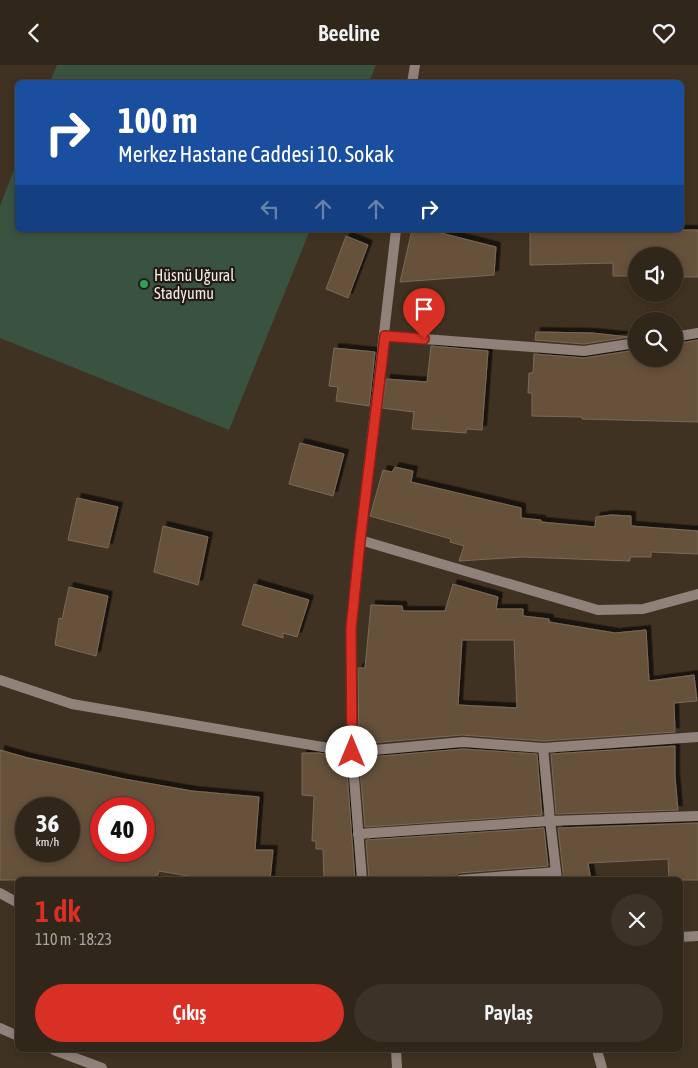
<!DOCTYPE html>
<html lang="tr">
<meta charset="utf-8">
<style>
body{margin:0;font-family:"Asap Condensed",sans-serif;background:#3c3227;color:#f1f3f6;height:100vh;display:flex;flex-direction:column;font-size:19px;white-space:nowrap}
*{box-sizing:border-box;margin:0}
p{font-size:16px;color:#a8a5a2}
.icon{flex:none;width:28px;height:28px;fill:none;stroke:currentColor;stroke-width:2;stroke-linecap:round;stroke-linejoin:round}
.map{position:relative;flex:1;overflow:hidden}
.drawer{position:absolute;left:15px;top:812px;width:668px;height:175px;display:flex;flex-direction:column;background:#30261a;border-radius:8px;box-shadow:0 2px 8px #0003,0 0 0 1px #4b4339}
.drawer>*{flex:none}
.top-card{position:absolute;left:15px;top:15px;width:669px;height:152px;border-radius:8px;box-shadow:0 2px 8px #0003,0 0 0 1px #4b4339;background:#1a4fa0;color:#fff;overflow:hidden}
.fabs{position:absolute;left:628px;top:182px;display:grid;gap:10px}
.fabs a{display:grid;place-items:center;width:55px;height:55px;border-radius:50%;background:#30261a;box-shadow:0 2px 8px #0003,0 0 0 1px #4b4339;font-size:25px}
.speed{position:absolute;left:15px;top:732px;display:flex;gap:10px;font-size:25px;font-weight:700;text-align:center}
.speed>*{display:grid;place-content:center;width:65px;height:65px;border-radius:50%;background:#30261a;box-shadow:0 2px 8px #0003,0 0 0 1px #4b4339;line-height:1}
.speed small{font-size:12px;font-weight:400}
.speed .limit{border:8px solid #d22;background:#fff;color:#111}
.pin{position:absolute;display:grid;place-items:center;width:42px;height:42px;color:#fff;margin:-51px -21px;border-radius:50% 50% 50% 0;rotate:-45deg;box-shadow:0 0 5px #0007}
.pin .icon{rotate:45deg}
.me{position:absolute;width:55px;margin:-28px;rotate:0deg;stroke-linejoin:round;filter:drop-shadow(0 0 4px #0008)}
.turn{display:flex;align-items:center;gap:18px;height:105px;padding:0 20px;font-size:22px}
.turn .icon{width:65px;height:65px;stroke-width:2.5}
.turn b{display:block;font-size:35px;line-height:42px}
.lanes{display:flex;align-items:center;height:48px;padding:0 20px;background:#0003;justify-content:center;gap:25px;direction:ltr}
.lanes .off{opacity:.35}
.round{display:grid;place-items:center;flex:none;width:52px;height:52px;border-radius:26px;background:#3c3227}
.overview{display:flex;align-items:center;justify-content:space-between;height:85px;padding:0 20px}
h1{font-size:30px;font-weight:600;line-height:38px;color:#d93025}
.action{display:flex;gap:10px;margin-top:auto;padding:10px 20px}
.action a{flex:1;height:58px;border-radius:30px;background:#d93025;color:#fff;font-size:20px;font-weight:600;line-height:58px;text-align:center}
.action a+a{background:#3c3227;color:#f1f3f6}
header{display:flex;justify-content:space-between;align-items:center;height:65px;padding:0 20px;background:#30261a;font-size:22px;font-weight:600}
.map>svg:first-child{display:block}
</style>
<header><svg class="icon" aria-label="back" viewBox="0 0 24 24"><path d="M15 5l-7 7 7 7"/></svg>Beeline<svg class="icon" aria-label="heart" viewBox="0 0 24 24"><path d="M12 20l-8-8c-3-5 5-10 8-4 3-6 11-1 8 4z"/></svg></header>
<div class="map">
<svg width="698" height="1003" viewBox="0 0 698 1003">
<defs>
<filter id="shadow"><feDropShadow dx="4.5" dy="-4.5" stdDeviation="0" flood-color="#0009"/></filter>
</defs>
<rect width="100%" height="100%" fill="#403222"/>
<!-- green -->
<path fill="#3a5341" d="M57,0H376L369,17H50Z
M17,97L18,165H310L229,365L0,273V141Z"/>
<!-- building -->
<path fill="#66513a" stroke="#7a6a59" fill-rule="evenodd" filter="url(#shadow)" d="M412,165H429L496,182L494,210L400,217Z
M530,165H698V212H674V191H636V211H613V198L530,200Z
M346,171L368,180L348,233L326,224Z
M536,267L592,268L629,272L584,279L535,275Z
M698,275V357L582,354V352L532,351V328H528L529,308H533L534,289L584,293L636,285V294H674V279Z
M431,281L488,286L482,365L466,364V368L412,364L414,347L382,343L386,314L427,317Z
M334,283L375,287L369,341L336,336L338,322L329,321Z
M300,378L344,389L333,431L289,419Z
M395,402L413,406L411,417L521,443V453L541,455V457L595,462L596,452L611,450L631,451V461L698,466V489L651,487V492H630V496L522,492L459,496L464,481L450,477L451,474L370,451L383,405L392,407Z
M77,433L118,442L108,483L68,475Z
M163,461L208,472L198,520L154,507Z
M254,519L309,535L297,572L283,568V573L242,560Z
M453,519L498,532L496,544H523V551L549,554V557L615,568L646,565L649,616L694,610L697,636L674,638L675,667L543,676L462,670L359,679L358,603H365L371,540L402,541L403,546H445ZM462,575H514L517,643L458,640Z
M69,522L108,531L96,591L55,580L59,553L62,554Z
M675,681V712L678,745L556,749L551,689Z
M463,684L537,689L542,750L365,762L359,693Z
M0,685L28,693L124,714L192,726L259,732L255,785H273L270,815H211L159,806L158,810H155L154,815H0ZM26,744H69V786H26ZM101,744H144V786H101Z
M302,688H319L346,693L355,815H324L323,784H316V776H312L314,731L302,730Z
M698,758V815H669L668,794L588,798L591,815H564L558,763Z
M544,763L548,801L459,808L456,810L453,815H431V811L369,815L366,775Z"/>
<g fill="none" stroke-linecap="round" stroke-linejoin="round">
<!-- service -->
<path stroke="#90817b" stroke-width="10" d="M358,769L550,756L698,751
M460,815L556,807
M680,872L698,871"/>
<!-- minor -->
<path stroke="#90817b" stroke-width="10" d="M385,271L584,286L636,278
M674,272L698,268
M360,475L598,545L643,544L698,529
M0,615L72,639L352,687L463,677L543,683L698,672
M543,683L550,756L557,815
M0,828L18,838
M0,963L18,971
M54,985L102,1003
M597,985L602,1003"/>
<!-- tertiary -->
<path stroke="#90817b" stroke-width="10" d="M412,18L415,0
M362,815L352,687L351,564L360,475L396,165
M396,985L397,1003"/>
</g>
<g fill="none" stroke-linecap="round" stroke-linejoin="round">
<!-- route casing -->
<g stroke="#8d1f18" stroke-width="12">
<path id="route" d="M352,687L351,564L360,476L385,271L424,274"/>
</g>
<!-- route -->
<use href="#route" stroke="#d93025" stroke-width="9"/>
</g>
<!-- markers -->
<circle fill="#2e9e5b" stroke="#211b14" stroke-width="2" cx="144" cy="219" r="5"/>
<g text-anchor="middle" dominant-baseline="central" stroke-width="4.5" stroke-linejoin="round" paint-order="stroke">
<!-- poi labels -->
<g font-size="16" fill="#f4ebe1" stroke="#211b14" text-anchor="start">
<text x="154" y="210">Hüsnü Uğural<tspan x="154" dy="18">Stadyumu</tspan></text>
</g>
</g>
</svg>
<div class="fabs">
<a><svg class="icon" aria-label="sound" viewBox="0 0 24 24"><path d="M4 9h4l5-4v14l-5-4H4zM17 9q2 3 0 6"/></svg></a>
<a><svg class="icon" aria-label="search" viewBox="0 0 24 24"><circle cx="10" cy="10" r="6"/><path d="M15 15l6 6"/></svg></a>
</div>
<div class="speed"><div>36<small>km/h</small></div><div class="limit">40</div></div>
<div class="pin" style="left:424px;top:274px;background:#d93025"><svg class="icon" aria-label="arrive" viewBox="0 0 24 24"><path d="M6 21V4h12l-3 4 3 4H6"/></svg></div>
<svg class="me" style="left:352px;top:687px" viewBox="-20 -20 40 40"><circle r="19" fill="#fff"/><path d="M0-13L10 11 0 6-10 11z" fill="#d93025"/></svg>
<div class="top-card">
<div class="turn"><svg class="icon" aria-label="right" viewBox="0 0 24 24"><path d="M7 20v-9h11M14 6l5 5-5 5"/></svg><div><b>100 m</b>Merkez Hastane Caddesi 10. Sokak</div></div>
<div class="lanes"><svg class="icon off" aria-label="left" viewBox="0 0 24 24"><path d="M17 20v-9H6M10 6l-5 5 5 5"/></svg><svg class="icon off" aria-label="ahead" viewBox="0 0 24 24"><path d="M12 20V5M6 11l6-6 6 6"/></svg><svg class="icon off" aria-label="ahead" viewBox="0 0 24 24"><path d="M12 20V5M6 11l6-6 6 6"/></svg><svg class="icon" aria-label="right" viewBox="0 0 24 24"><path d="M7 20v-9h11M14 6l5 5-5 5"/></svg></div>
</div>
<section class="drawer">
<div class="overview"><div><h1>1 dk</h1><p>110 m · 18:23</p></div><a class="round"><svg class="icon" aria-label="close" viewBox="0 0 24 24"><path d="M6 6l12 12M18 6L6 18"/></svg></a></div>
<div class="action"><a>Çıkış</a><a>Paylaş</a></div>
</section>
</div>
